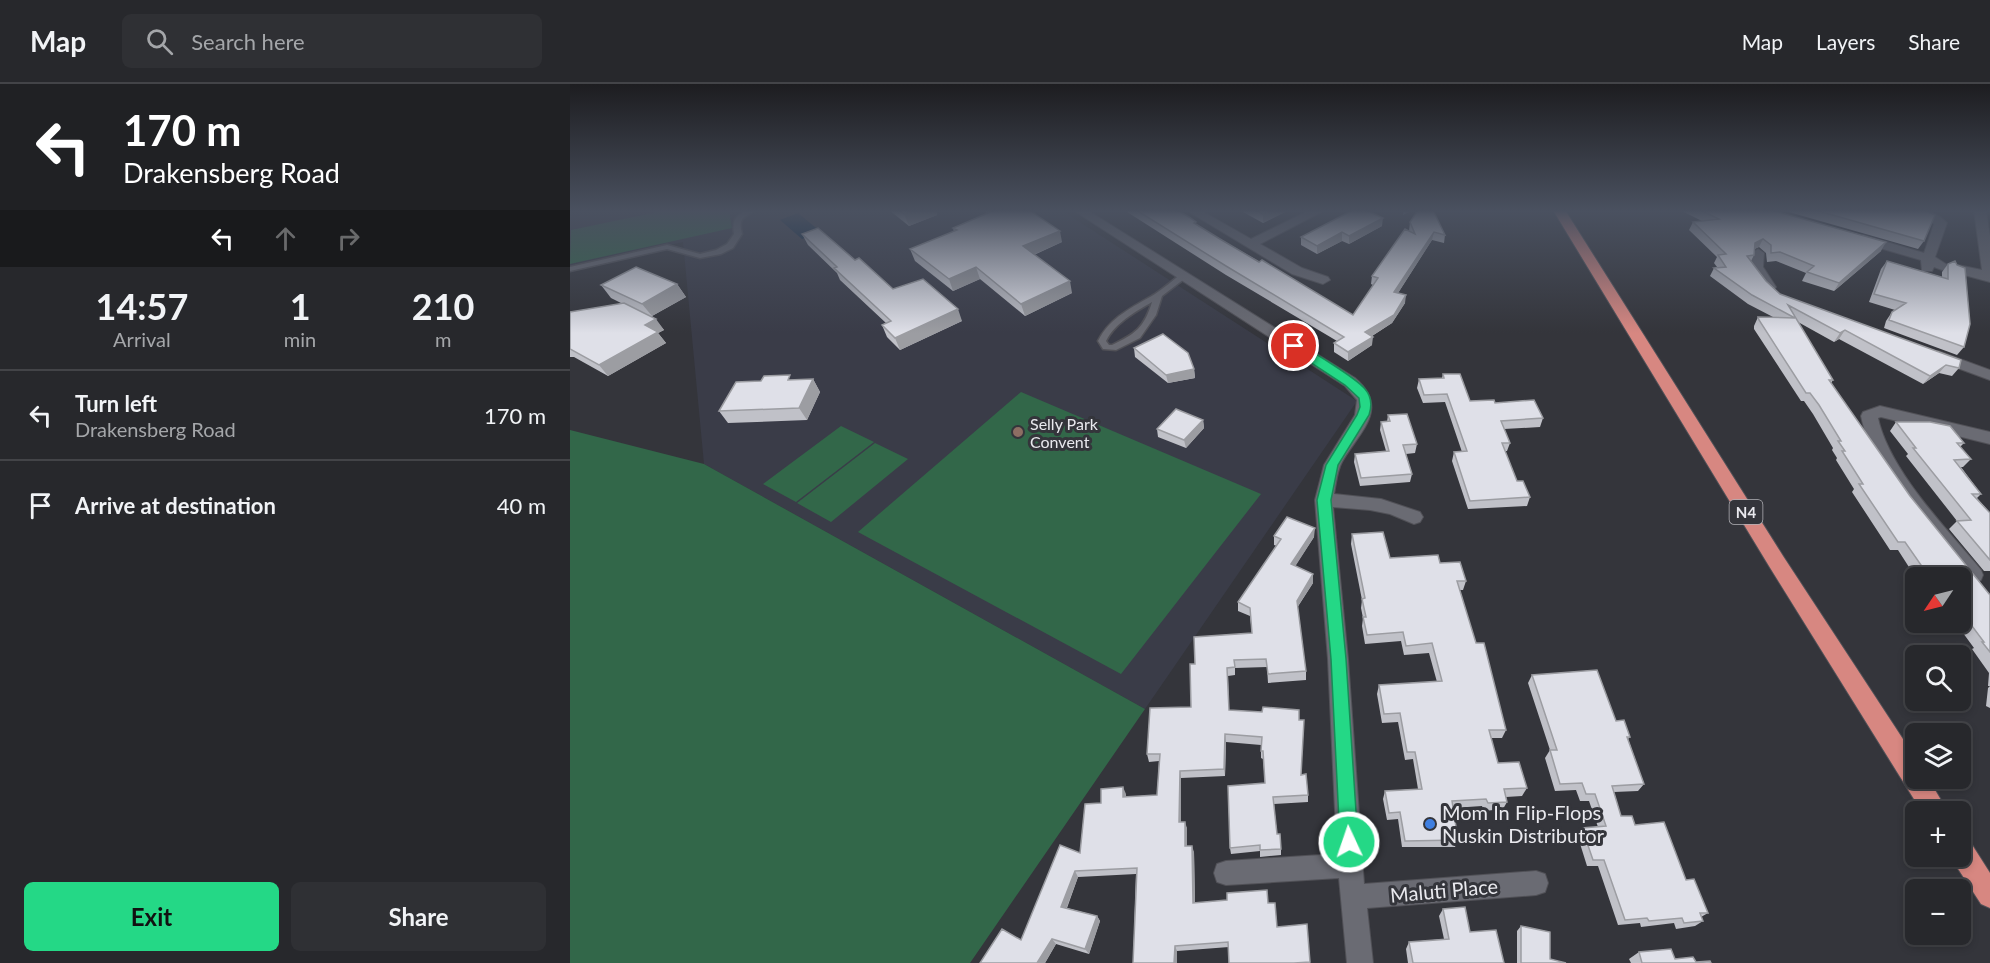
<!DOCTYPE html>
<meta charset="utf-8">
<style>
body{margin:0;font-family:Lato,sans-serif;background:#2f3034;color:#f1f3f6;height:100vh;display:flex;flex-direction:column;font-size:22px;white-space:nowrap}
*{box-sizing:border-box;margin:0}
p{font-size:20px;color:#a4a6a9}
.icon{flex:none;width:33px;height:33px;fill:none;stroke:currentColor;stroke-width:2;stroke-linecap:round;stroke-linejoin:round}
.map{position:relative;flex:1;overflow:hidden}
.drawer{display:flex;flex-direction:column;background:#27282c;width:570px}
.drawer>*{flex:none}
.banner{background:#202124;color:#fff;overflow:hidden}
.needle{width:39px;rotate:235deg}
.controls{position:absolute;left:1335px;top:483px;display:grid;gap:12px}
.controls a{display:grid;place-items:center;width:66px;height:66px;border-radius:9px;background:#27282c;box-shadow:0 3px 9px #0003,0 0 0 2px #434448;font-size:30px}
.pin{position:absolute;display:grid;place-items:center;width:51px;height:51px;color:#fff;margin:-26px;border:3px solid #fff;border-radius:50%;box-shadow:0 2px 6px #0007}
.me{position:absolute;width:66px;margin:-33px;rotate:357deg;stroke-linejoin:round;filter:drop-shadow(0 0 4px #0008)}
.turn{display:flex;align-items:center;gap:21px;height:126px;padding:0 24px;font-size:27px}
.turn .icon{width:78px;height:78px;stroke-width:2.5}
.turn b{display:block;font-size:42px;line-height:51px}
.lanes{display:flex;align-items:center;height:57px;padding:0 24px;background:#0003;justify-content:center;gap:30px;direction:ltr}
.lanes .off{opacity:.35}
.eta{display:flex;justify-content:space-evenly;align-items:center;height:102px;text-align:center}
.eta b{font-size:36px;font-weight:700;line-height:42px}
.cta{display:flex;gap:12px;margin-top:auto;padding:12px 24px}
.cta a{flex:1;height:69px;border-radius:9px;background:#24d886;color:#111;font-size:24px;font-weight:700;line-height:69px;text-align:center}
.cta a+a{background:#2f3034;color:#f1f3f6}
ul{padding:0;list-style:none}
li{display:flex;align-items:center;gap:18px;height:90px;padding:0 24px;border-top:2px solid #434448}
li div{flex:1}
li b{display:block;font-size:22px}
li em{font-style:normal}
header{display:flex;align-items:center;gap:36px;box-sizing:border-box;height:84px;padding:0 30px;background:#27282c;border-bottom:2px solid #434448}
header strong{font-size:28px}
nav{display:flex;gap:33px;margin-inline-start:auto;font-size:21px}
.search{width:420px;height:54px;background:#2f3034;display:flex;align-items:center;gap:15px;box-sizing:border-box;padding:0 21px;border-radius:9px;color:#a4a6a9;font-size:22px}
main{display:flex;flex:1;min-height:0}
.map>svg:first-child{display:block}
</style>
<header>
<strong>Map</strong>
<div class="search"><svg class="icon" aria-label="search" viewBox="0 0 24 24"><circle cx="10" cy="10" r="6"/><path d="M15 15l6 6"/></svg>Search here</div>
<nav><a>Map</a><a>Layers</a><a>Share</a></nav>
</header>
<main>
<section class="drawer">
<div class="banner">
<div class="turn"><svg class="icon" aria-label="left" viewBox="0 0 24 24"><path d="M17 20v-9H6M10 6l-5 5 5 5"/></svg><div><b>170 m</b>Drakensberg Road</div></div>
<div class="lanes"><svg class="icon" aria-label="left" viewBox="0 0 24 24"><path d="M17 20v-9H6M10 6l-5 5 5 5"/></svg><svg class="icon off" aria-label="ahead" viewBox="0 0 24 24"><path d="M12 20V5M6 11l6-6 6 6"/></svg><svg class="icon off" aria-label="right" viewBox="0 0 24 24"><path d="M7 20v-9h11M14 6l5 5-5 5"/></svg></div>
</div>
<div class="eta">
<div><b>14:57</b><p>Arrival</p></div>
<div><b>1</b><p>min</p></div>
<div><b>210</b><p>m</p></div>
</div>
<ul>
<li><svg class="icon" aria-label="left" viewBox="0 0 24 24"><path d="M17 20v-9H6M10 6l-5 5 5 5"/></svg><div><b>Turn left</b><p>Drakensberg Road</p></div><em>170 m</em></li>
<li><svg class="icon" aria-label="arrive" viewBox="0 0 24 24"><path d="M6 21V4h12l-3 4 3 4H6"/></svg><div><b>Arrive at destination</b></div><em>40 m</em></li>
</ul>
<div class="cta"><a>Exit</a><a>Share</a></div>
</section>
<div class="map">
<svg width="1420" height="879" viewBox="0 0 1420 879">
<rect width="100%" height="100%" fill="#34353b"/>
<!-- built -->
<path fill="#3a3c48" d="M0,126H491L787,317L575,625L134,380L113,158L0,184Z"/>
<!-- green -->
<path fill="#326749" d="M97,126H159L162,144L0,180L1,146Z
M451,308L691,410L551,590L288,448Z
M271,342L304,358L226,418L193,400Z
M0,346L134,380L575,625L400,879H0Z
M305,359L338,375L261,438L227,419Z"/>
<!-- water -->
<path fill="#002241" d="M228,129L251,148L232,155L210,136Z"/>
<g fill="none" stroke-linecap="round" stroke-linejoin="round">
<!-- lane casing -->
<g stroke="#515157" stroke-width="3">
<path id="lane" d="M177,126H185C174,135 168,132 172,150L163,164L151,170L130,174L97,165L0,187V183L97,161L130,170L146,166L157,160L164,150C162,136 165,132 177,126Z
M611,190H614L618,192L592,212L586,231L570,254L546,266L533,265L528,257C540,233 563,223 585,210C594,204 602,197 611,190ZM582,218C574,244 565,250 542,261H539L536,257C545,239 565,228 582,218Z"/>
</g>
<!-- street casing -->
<g stroke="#515157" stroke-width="2">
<path id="street" d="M503,126H517L785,294C821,325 789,348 772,378C767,387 766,400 764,410L811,415L850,428L853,433L850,438L844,440L820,430L800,426L763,423L778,575L794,800L966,787L975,790L978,799L975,808L966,811L797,824L803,879H777L769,794L656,801L647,798L644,789L647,780L656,777L767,770L758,575L745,416L754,381L785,331L787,316L775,302Z
M616,126H630L681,155L740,126H755L690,160L732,184L758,193L760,196L753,200L722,190Z
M1336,126C1352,125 1365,126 1377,139L1365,173L1379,182L1377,185L1372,186L1364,183L1362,187H1352L1351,176L1289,158L1287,155L1293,151L1354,169L1364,140L1354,133Z
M1404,126H1416L1420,152V198L1383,188L1381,185L1388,181L1412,186Z
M1188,165L1194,169L1193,183L1206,203L1204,206H1194L1179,183L1182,169Z
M1368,267L1420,286V296L1363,275L1361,272L1363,269Z
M1310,322L1420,348V360L1311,333L1308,334C1319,386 1377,445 1411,486L1413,491L1411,496L1404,499L1397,496C1360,450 1303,391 1291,332L1293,328Z"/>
</g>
<!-- highway casing -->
<g stroke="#515157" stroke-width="2">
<path id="highway" d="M983,126H995L1213,472L1346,675V694H1358L1378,728H1352L1199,482Z
M1390,753L1399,756L1420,789V824L1411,820L1381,774L1390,772Z"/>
</g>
<!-- lane -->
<use href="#lane" fill="#6a6b73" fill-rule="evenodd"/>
<!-- street -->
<use href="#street" fill="#6a6b73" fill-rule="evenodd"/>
<!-- highway -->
<use href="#highway" fill="#d78781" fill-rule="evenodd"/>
</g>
<!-- wall -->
<path fill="#c0c1c8" d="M319,126H366L367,131L339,142Z
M412,126H459L492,158L464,171L502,209L455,232L410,195L383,207L345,177L340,165L384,148L383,144L417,129Z
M554,126H607L626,141L650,155L783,231L803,201L801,200L802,192L839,147L840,138L875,151L874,159L862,156L828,209L835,219L822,239L802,252V261L778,277L764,268V259L767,257L656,191Z
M673,126H719L693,139L673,128Z
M1110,126H1201L1311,167L1264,207L1232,197L1236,189L1206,177L1197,178L1196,169L1189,163L1184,165V171L1181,177L1196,197L1210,210L1389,284L1382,292L1369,289L1353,300L1269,255L1264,258L1228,238L1263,296L1261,299L1340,412L1420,511V602H1418L1419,589L1402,565L1404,564L1385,538H1390V494H1346L1328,466H1320L1282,408L1284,405L1266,376L1267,374L1262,366L1263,364L1243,330L1234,317H1231L1184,245V242L1188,233H1203L1178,220L1140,192L1144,184L1147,183L1144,179L1147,173L1119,146L1123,138L1132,137Z
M1212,126H1354V157L1348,165Z
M812,142L779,160L772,157L747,170L731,161V153Z
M232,150L285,176L323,205L392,237L330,266L317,253L312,241L316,239L270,196L267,189L238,161Z
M1317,177L1372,193V188L1378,180L1394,263L1387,271L1314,244L1316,237L1322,228L1325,226L1299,218L1311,185Z
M107,200L116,213L82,232L94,246L88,249L96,259L38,292L4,273H0V228L53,220L41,214L31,201Z
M564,264L624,285L625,294L598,299L565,273Z
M873,290L900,317L925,319L973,334L970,343L934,345L940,359L937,367H935L947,397L960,413L957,422L898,425L882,377L884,368H892L875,318L853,319L847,304L849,295L872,294Z
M243,295L250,308L237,336L158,339L149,327L223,296Z
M818,331L847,360L845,369L836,370L842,390L840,398L790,402L784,378L785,370L816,367L810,346L811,338H817Z
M633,336L634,344L616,364L588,353L587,345Z
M1326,338L1394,359L1390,363L1401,375L1393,383H1391L1411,410L1407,414L1420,429V487H1414L1379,445L1387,437L1336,372L1338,370L1320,347Z
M782,450L820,474L870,479L896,497L893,506H889L906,559L936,646L932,654H921L928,679L957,704L952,712L936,713L937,718L933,725L914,727L912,722L883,724L888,756L885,763H832L828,735L817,736L813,715L815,707L848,705L843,675L835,676L828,638L812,639L807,610L809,601L867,598L859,569L834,571L831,557L795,560L792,542L793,534L791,524L792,516L781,460Z
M704,452L744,453L725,482L743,490V499L727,524L736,587V596L698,599L697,583L665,584V591L658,592L659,626L729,636L731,691L738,711V718L704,720L707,750L711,765V771L690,773V767L661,770L660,764L695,699L693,675L691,674V661L656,658L655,692L611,694V738L617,744V762L624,768L625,819H698L707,843L737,840L740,879H659V863L607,867V879H563L566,790L508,793L497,824L527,832L530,837L519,870L486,860L475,879H410L451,856L510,769L531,719L556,710V713L587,711L589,677L579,678L577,670L621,623L625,580L682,549L680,532L668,527V518L707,462L704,461Z
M962,591L1046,637L1060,653L1058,655L1074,700L1068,707L1044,708L1051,732L1065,741L1116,796L1138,829L1131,833L1133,837L1125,842L1106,845L1104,839L1071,843L1070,839L1048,841L1028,782H1017L1007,750L1012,744L1028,743L1019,717H1010L1006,706L985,707L975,674L980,666L958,599Z
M1420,602V624L1416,622L1418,604Z
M873,825L900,848L934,879H838L836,865L839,858L874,855L869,832Z
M951,842L980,875L996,879H947V847Z
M1069,868L1126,878L1141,879H1061L1059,875Z"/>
<!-- shaded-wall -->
<path fill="#9c9da2" d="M344,126H366L367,131L339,142L334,130Z
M703,126H719L693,139V130Z
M833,126H843L833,131Z
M813,134L812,142L779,160V152Z
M490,147L492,158L456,174L453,162Z
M772,148V157L747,170V162Z
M864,148L862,156L823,217L824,208Z
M1193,155L1189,163L1181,167L1185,159Z
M1316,158L1311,167L1264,207L1269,199Z
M406,183L410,195L383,207L379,195Z
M500,197L502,209L455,232L451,220Z
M107,200L116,213L82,232L72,220Z
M836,211L835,219L822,239L794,257L795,248Z
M388,225L392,237L330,266L325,254Z
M86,235L94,246L88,249L96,259L38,292L29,281L75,241Z
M1275,246L1269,255L1264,258L1270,249Z
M803,253L802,261L778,277V268Z
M1376,281L1369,289L1353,300L1360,292Z
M624,285L625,294L598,299L596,291Z
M243,295L250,308L237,336L229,324Z
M633,336L634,344L616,364L614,356Z
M745,444L744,453L721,489V480Z
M743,490V499L726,525L727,517Z
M655,650L656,658L655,692L654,685Z
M610,687L611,694V744L609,738Z
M553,703L556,710L555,720L553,713Z
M615,738L617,744V769L615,762Z
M622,762L624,768L625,824L623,819Z
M505,787L508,793L495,828L491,823Z
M527,832L530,837L519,870L515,865Z
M482,855L486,860L475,879H467Z
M605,862L607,867V879H604Z"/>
<!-- building -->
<path fill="#dfe0e8" stroke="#9c9da2" stroke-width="1.5" d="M329,126H344L334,130Z
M425,126H459L490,147L453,162L500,197L451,220L406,183L379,195L340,165L387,146L383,144Z
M566,126H607L619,133L626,138L624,139L650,155L689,178L692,176L783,231L808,194L802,192L835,145L845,150L840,138L848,126H863L875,151L864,148L824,208L836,211L824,231L795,248L803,253L778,268L764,259L774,253L656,182Z
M684,126H703L693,130Z
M783,126H796L813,134L779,152L772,148L747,162L731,153Z
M1130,126H1201L1316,158L1269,199L1237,188L1244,182L1210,168L1201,169V161L1193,155L1185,159L1184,171L1177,172L1196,197L1210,210L1391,276L1389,284L1376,281L1360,292L1275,246L1270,249L1218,221L1263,296H1259L1340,412L1420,511V568L1412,558H1414L1390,526V494H1360L1335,458H1328L1289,400H1293L1272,367H1275L1268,357H1271L1249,321L1240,309H1236L1189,236L1188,233L1225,234L1182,211L1144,184L1156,183L1148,171L1156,170L1123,138L1149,135Z
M1245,126H1354L1365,131L1354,157Z
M248,144L285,176L289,174L323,205L353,195L388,225L325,254L312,241L321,237L264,184L267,183L232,150Z
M1317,177L1378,195V180L1385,177L1387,181L1395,184L1400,240L1394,263L1319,236L1322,228L1336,219L1304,210Z
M66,183L107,200L72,220L31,201Z
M54,219L86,235L75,241L88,248L29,281L0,265V228Z
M593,250L618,269L624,285L596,291L564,264Z
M873,290H890L900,317L924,316L925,319L964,316L973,334L931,337L940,359H932L947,397H953L960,413L900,417L884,368L897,367L877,310L854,311L849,295L874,294Z
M220,291L218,296L243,295L229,324L149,327L166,298L191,297L194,292Z
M606,325L633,336L614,356L587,345Z
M837,330L847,360L833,361L842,390L791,394L785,370L819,367L811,338L820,337L818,331Z
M1326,338H1360L1380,342L1394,359H1387L1401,375L1384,376L1411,410H1402L1420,429V476L1387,437L1401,436L1343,364H1346Z
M717,433L745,444L721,480L743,490L727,517L736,587L698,590L696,575L664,576L665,583L657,584L659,626L692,628L693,623L729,626V636H734L731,691L736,690L738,711L703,713L707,750H710L711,765L690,766V761L660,764L658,702L695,699L693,667H691L692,653L655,650L654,685L610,687L609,738H615V762H622L623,819L657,816V809L697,806L698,819H705L707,843L737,840L740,878L724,879H659L658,858L605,862L604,879H563L567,784L505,787L491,823L527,832L515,865L482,855L467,879H410L432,845L451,856L490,761L510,769L515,720L531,719V705L553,703V713L587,711L590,670H577L580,624L621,623L620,580H625L624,553L682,549L680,524L668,518L711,455L704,452Z
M813,448L820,474L868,471L870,479L890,478L896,497H887L906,559H914L936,646H919L928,679L949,678L957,704L934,705L937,718L918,719L916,715L882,717L888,756L835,757L830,728L819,729L815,707L852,705L845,668H837L830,629L814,630L809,601L872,597L862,559L836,562L833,548L797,551L793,533H796L792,515L795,514L782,450Z
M1027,586L1046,637L1054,636L1060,653H1057L1074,700L1042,702L1051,732H1062L1065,741L1094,738L1116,796L1124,795L1138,829H1130L1133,837L1114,839L1112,834L1079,837L1077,834L1055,836L1034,776H1023L1012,744L1036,742L1025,710H1016L1012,699L990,700L980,666H987L962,591Z
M895,823L900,848L926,846L934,879H843L839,858L879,855L873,825Z
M951,842L980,848V875L996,879H951Z
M1101,865L1105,875L1123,873L1126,878L1140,877L1141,879H1072L1069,868Z"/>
<!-- sky -->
<linearGradient id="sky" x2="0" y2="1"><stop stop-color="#1d1d20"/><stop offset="0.51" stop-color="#4a5160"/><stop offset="1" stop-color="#4a5160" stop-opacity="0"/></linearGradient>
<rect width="1420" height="249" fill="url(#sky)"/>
<!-- route -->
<path fill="#24d886" stroke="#178c57" stroke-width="1.5" d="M724,259C737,263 787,295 795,305C802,313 802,322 799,331L768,381L761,416L776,575L788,758L785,765L779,767L772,765L770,758L761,575L747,416L756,381L787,331L790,323L789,314L775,301L720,265V260Z"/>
<!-- markers -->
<circle fill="#8d6e63" stroke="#34353b" stroke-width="2" cx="448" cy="348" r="6"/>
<circle fill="#3f7fe0" stroke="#34353b" stroke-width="2" cx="860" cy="740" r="6"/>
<g text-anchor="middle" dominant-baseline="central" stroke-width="6" stroke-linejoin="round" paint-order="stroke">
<!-- shield labels -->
<rect fill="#34353b" stroke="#b3b3b8" stroke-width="1.5" x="1159.5" y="416" width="33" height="24" rx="4.5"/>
<g font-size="15" font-weight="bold" fill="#e9e9ee">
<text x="1176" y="428">N4</text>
</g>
<!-- poi labels -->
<g font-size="16" fill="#e9e9ee" stroke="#34353b" text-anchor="start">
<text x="460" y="339">Selly Park<tspan x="460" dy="18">Convent</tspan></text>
</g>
<!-- near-poi labels -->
<g font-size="20" fill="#e9e9ee" stroke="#34353b" text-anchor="start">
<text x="872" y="728">Mom In Flip-Flops<tspan x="872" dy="23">Nuskin Distributor</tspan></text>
</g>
<!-- near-street labels -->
<g font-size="20" fill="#e9e9ee" stroke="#34353b">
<text transform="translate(874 806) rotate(-5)">Maluti Place</text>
</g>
</g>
</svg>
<div class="controls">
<a><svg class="needle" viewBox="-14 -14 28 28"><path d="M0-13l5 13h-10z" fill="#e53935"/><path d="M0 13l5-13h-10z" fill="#a4a6a9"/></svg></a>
<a><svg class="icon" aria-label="search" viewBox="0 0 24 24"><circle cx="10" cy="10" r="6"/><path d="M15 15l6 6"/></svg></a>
<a><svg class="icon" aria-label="layers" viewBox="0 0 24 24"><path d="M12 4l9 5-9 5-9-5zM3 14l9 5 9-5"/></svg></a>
<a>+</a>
<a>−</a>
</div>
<div class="pin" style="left:724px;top:262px;background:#d93025"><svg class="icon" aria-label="arrive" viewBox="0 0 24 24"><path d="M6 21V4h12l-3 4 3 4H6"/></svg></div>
<svg class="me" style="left:779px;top:758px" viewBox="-20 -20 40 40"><circle r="17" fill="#24d886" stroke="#fff" stroke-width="3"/><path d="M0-11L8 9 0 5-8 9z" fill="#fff"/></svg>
</div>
</main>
